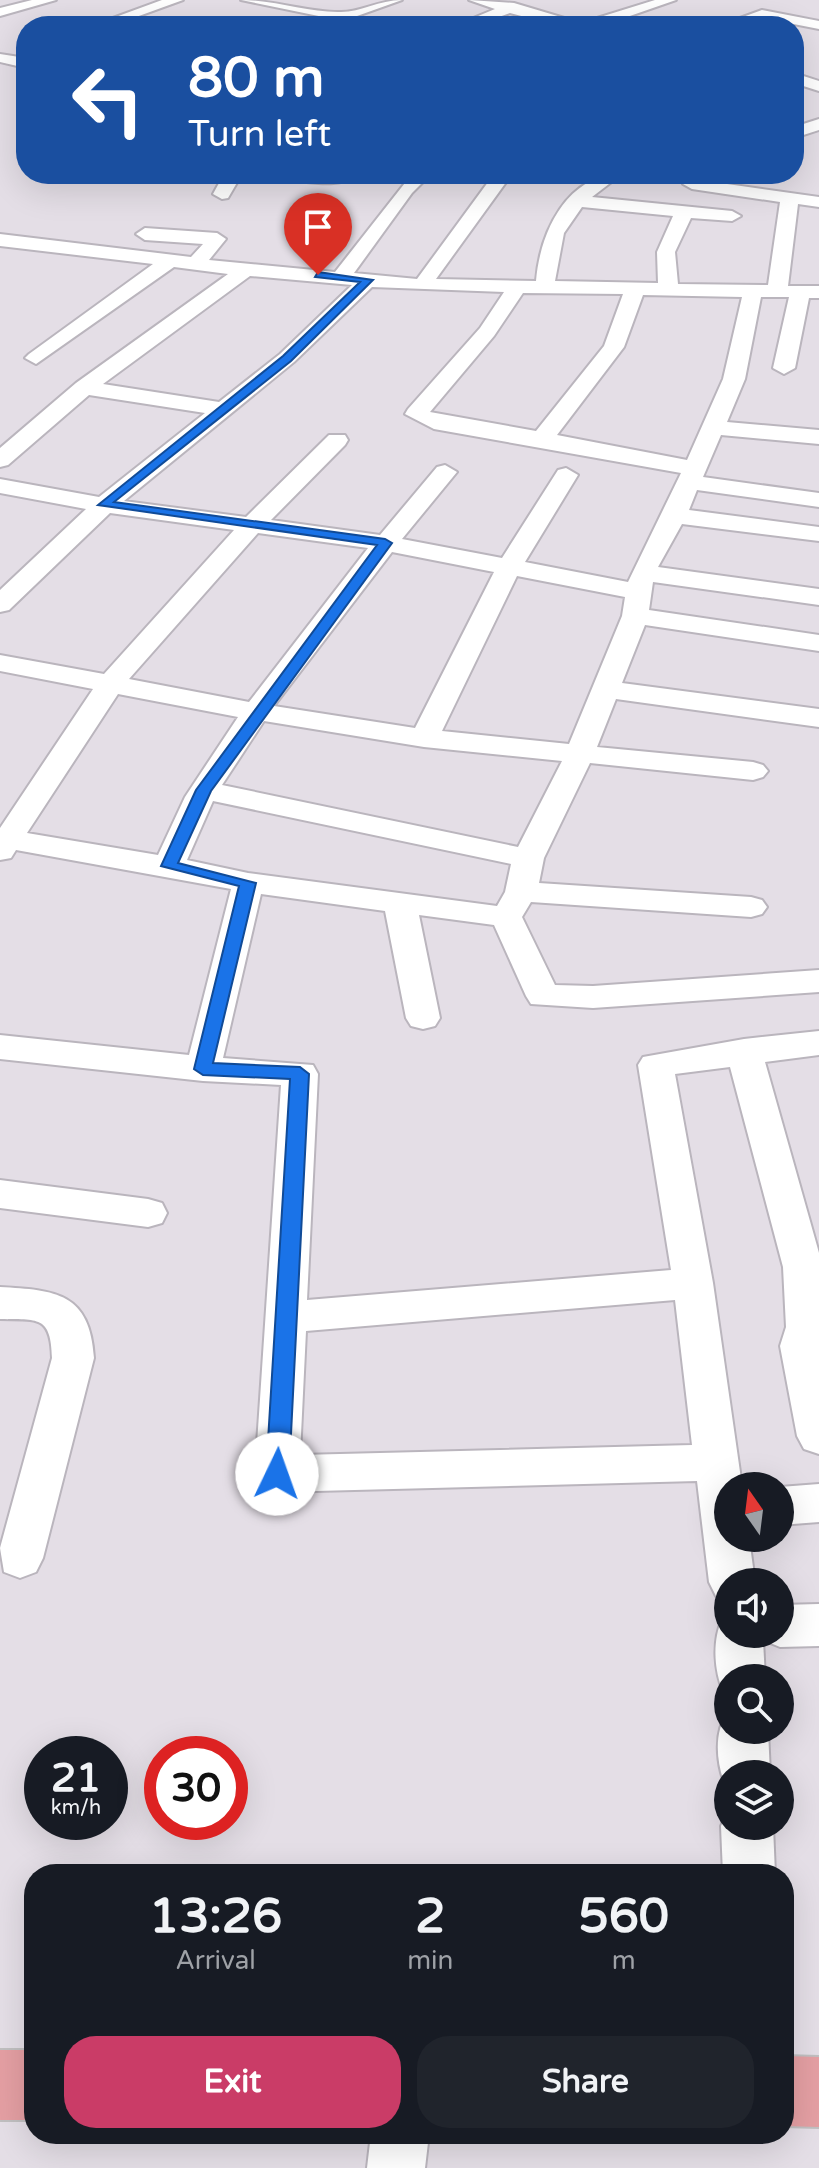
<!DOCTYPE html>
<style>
body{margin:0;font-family:"Varela Round",sans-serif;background:#20242c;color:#f1f3f6;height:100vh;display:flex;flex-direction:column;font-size:30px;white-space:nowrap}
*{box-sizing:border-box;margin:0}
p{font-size:26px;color:#9ea1a6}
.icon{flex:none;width:44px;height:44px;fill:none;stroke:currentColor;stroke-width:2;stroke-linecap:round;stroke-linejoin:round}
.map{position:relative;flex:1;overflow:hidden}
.sheet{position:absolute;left:24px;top:1864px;width:770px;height:280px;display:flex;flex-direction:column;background:#171b24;border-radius:32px;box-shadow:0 8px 32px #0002}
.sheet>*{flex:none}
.banner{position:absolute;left:16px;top:16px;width:788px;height:168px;border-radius:32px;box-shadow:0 8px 32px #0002;background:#1a4fa0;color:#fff;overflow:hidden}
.needle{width:52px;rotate:346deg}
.fabs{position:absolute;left:714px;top:1472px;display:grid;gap:16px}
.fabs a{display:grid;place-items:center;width:80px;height:80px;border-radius:50%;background:#171b24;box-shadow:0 8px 32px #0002;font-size:40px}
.speed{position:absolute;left:24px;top:1736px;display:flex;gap:16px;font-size:40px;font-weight:700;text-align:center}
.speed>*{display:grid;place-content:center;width:104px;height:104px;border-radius:50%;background:#171b24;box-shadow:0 8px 32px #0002;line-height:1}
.speed small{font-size:20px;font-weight:400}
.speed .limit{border:12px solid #d22;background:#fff;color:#111}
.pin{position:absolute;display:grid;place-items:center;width:68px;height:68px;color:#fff;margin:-82px -34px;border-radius:50% 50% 50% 0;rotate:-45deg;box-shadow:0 0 8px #0007}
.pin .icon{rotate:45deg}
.me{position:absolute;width:88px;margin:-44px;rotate:3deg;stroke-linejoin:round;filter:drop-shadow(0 0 6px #0008)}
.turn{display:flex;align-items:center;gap:28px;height:168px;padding:0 40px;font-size:36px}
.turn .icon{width:104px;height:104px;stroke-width:2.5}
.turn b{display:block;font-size:56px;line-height:68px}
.eta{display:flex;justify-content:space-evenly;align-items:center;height:136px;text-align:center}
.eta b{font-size:48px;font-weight:700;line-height:56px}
.action{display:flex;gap:16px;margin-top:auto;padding:16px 40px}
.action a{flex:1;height:92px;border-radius:32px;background:#ca3c67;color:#fff;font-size:32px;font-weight:700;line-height:92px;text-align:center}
.action a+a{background:#20242c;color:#f1f3f6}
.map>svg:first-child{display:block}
</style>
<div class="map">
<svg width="819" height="2168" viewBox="0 0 819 2168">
<rect width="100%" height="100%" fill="#e4dee6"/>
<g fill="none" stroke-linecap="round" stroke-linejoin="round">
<!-- minor casing -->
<g stroke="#bab5bd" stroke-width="4">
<path id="minor" d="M32,0H56L0,16V8Z
M162,0H183L114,25L102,22Z
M241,0C275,0 310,13 341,12C361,12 379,0 402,0L343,21Z
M469,0L514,3L581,23L655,0H676L601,26H559L510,13L474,26H454L495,9Z
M762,10L819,21V29L763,18L739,26H718Z
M0,54L26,58V68L0,62Z
M794,73L819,81V91L794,83Z
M819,119V130L794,138V127Z
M224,174H242L228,198L222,199L213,194Z
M284,174H351L353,177C342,187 295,184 284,174Z
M412,174H431L412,193L354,273L417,279L494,174H512L436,279L536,281C540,232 567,174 622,174L592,197L732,211L741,216L732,221L691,218L675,252L678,284L768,285L780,202L692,189L683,184L692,179L819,197V207L798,204L788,286H819V298H809L795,368L784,374L773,368L789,297H761L745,379L727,422L819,430V444L721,435L703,477L819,493V507L697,490L689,510L819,527V541L682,524L658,567L819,589V605L653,582L649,610L819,635V651L645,625L622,683L819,709V727L616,699L597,747L753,762L763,765L768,771L763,777L753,780L590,763L544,858L539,883L751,897L762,900L767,907L762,914L751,917L531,902L522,917L555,985L593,986L819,970V992L593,1008L531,1004L526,996L494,925L419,915L440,1018L435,1026L423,1029L411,1026L406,1018L385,911L261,894L223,1058L313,1065L318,1074L307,1300L671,1270L638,1065L643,1057L744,1039L819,1031V1055L765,1062L819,1253V1454L804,1449L797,1436L780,1346L786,1327L783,1267L730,1067L675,1074L713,1283L742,1486H728V1538H749L755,1582H728V1601L716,1596L709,1582L697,1481L277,1492L261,1487L255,1474L281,1085L203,1081L0,1059V1035L189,1055L231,889L16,850L11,858L0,860V828L93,689L0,671V655L104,674L234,530L110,513L9,610L0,612V590L86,509L0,493V479L99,497L205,413L89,395L8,465L0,467V448L76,383L228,274L174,267L36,364L25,358L29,354L153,264L0,246V234L191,257L203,244L145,240L136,234L145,228L217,233L226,239L209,260L335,272ZM582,207L673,216L657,252L658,283L555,281L564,233ZM250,276L352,285L280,354L219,402L103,384ZM372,287L504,292L480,328L408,409L405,414L434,429L681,473L628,582L525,562L578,475L566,468L558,470L502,558L402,539L457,472L445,465L437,467L380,535L271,520L345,445L348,440L345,435H329L246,517L124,501L294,362ZM523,293L623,294L604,346L536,431L430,412L494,336ZM643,295L742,297L723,379L687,460L557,435L624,347ZM258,533L368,548L249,702L129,679ZM392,552L494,572L415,728L274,706ZM517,576L625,597L622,616L569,744L442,731ZM118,694L238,717L185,797L158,855L27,833ZM264,721L424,747L562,761L518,847L222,785ZM213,801L511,864L505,892L497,906L248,873L187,860ZM675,1300L692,1445L300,1455L306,1331Z
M0,1180L148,1199L162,1203L167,1213L162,1223L148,1227L0,1208Z
M0,1287C56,1290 90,1293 94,1358L43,1558L36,1572L20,1578L4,1572L0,1548L52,1358C51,1315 38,1320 0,1319Z
M819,1484V1522L780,1525V1487Z
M819,1604V1646L780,1647L763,1640L765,1678H728V1695L724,1694C714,1671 712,1642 722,1619L728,1617V1634H780V1605Z
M728,1713V1730H768L770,1774H728V1791C717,1770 712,1732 728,1713Z
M728,1811V1826H773L775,1874H723L721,1826Z
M371,2134H429L425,2168H367Z"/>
</g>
<!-- primary casing -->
<g stroke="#c0bfc0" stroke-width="4">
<path id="primary" d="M0,2050H34V2120H0Z
M784,2056L819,2057V2127L784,2126Z"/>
</g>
<!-- minor -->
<use href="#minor" fill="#fff" fill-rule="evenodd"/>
<!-- primary -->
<use href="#primary" fill="#e49fa3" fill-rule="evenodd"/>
</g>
<!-- route -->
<path fill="#1a73e8" stroke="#114b97" stroke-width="2" d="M318,272L373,280L291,361L114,502L385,539L392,543L211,791L178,863L256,883L213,1063L300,1067L309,1074L289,1474L285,1481H270L266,1474L290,1079L203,1075L194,1069L239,886L161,866L196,790L377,545L98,505L283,356L360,282L315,277Z"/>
</svg>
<div class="fabs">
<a><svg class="needle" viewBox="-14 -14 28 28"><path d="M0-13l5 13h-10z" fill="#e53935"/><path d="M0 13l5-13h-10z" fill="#9ea1a6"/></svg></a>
<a><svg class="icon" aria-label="sound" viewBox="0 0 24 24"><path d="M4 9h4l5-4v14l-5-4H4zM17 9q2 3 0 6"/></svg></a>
<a><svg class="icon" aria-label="search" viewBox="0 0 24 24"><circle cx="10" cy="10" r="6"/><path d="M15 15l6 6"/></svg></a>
<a><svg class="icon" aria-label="layers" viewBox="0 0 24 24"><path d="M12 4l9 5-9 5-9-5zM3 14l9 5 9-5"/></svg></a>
</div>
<div class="speed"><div>21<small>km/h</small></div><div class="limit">30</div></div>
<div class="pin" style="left:318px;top:275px;background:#d93025"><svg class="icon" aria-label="arrive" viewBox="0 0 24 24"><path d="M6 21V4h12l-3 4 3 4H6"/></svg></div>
<svg class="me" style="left:277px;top:1474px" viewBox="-20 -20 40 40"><circle r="19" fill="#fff"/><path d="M0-13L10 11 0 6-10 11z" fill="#1a73e8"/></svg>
<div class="banner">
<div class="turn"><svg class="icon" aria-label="left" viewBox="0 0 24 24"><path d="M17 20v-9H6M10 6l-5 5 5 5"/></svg><div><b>80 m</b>Turn left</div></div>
</div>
<section class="sheet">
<div class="eta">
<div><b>13:26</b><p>Arrival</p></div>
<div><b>2</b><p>min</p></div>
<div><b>560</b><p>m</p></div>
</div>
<div class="action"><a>Exit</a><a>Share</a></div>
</section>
</div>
